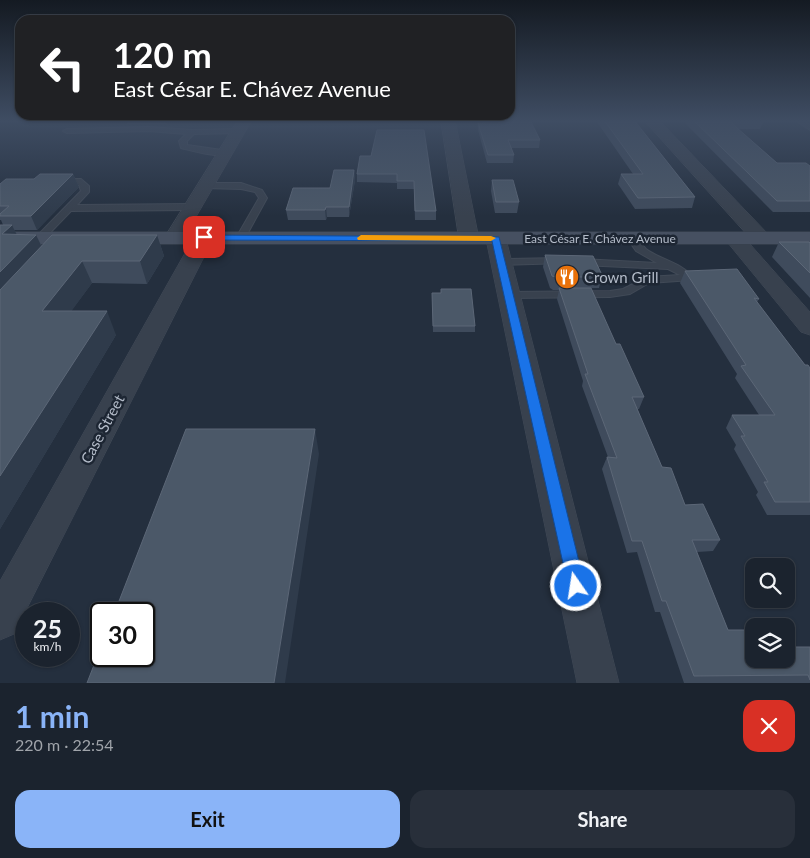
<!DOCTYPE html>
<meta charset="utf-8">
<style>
body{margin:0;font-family:Lato,sans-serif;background:#282f3a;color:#f1f3f6;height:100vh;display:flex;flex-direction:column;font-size:19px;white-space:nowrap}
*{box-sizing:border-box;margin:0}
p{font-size:16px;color:#a0a4aa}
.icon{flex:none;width:28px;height:28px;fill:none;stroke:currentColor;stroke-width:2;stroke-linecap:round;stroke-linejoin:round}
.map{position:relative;height:683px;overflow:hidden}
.panel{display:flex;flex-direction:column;background:#1b232e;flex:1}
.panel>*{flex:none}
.hud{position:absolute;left:15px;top:15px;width:500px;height:105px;border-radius:15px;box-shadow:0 1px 4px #0004,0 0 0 1px #39404a;background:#202124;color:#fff;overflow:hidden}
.buttons{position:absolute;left:745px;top:558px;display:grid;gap:10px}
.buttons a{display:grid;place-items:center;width:50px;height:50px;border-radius:10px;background:#1b232e;box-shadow:0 1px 4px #0004,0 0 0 1px #39404a;font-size:25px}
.speed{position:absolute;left:15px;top:602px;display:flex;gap:10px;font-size:25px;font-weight:700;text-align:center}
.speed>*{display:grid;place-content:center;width:65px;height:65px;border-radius:50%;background:#1b232e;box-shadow:0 1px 4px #0004,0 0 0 1px #39404a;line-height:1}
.speed small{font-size:12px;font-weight:400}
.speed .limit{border:2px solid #111;border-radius:8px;background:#fff;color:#111}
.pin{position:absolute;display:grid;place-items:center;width:42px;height:42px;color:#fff;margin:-21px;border-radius:10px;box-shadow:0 2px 8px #0006}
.me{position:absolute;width:55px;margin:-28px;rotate:347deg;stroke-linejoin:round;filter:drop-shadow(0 0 4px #0008)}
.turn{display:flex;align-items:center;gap:18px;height:105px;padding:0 15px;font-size:22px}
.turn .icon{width:65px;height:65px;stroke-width:2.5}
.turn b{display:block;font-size:35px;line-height:42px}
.round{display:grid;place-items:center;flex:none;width:52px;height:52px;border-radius:15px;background:#282f3a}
.head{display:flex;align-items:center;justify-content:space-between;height:85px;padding:0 15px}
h1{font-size:30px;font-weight:700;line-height:38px;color:#8ab4f8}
.button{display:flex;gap:10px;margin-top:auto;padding:10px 15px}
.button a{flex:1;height:58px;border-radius:15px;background:#8ab4f8;color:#111;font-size:20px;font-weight:700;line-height:58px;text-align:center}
.button a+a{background:#282f3a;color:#f1f3f6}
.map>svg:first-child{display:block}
</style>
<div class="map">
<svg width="810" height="683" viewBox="0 0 810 683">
<rect width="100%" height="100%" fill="#242f3e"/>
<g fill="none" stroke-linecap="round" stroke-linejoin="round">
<!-- lane casing -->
<g stroke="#414a57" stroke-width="2">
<path id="lane" d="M795,120H803L810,125V130Z
M149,127L192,130L239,129L243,131L239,133L194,134L187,141V145L229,151L230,153C220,159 193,151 181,148L179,141L186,134L149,131L67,133L63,131L67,129Z
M61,179H81L89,186V192L77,205L194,204L199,207L194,210L71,211L43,240H37V236L81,191L79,185L58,184L57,182Z
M207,183H241L262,190L267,198L244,240H238L236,238L259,198L255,192L241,189L204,188L203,186Z
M632,235C639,237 641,244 646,249C661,260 683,263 693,278L692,280L649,283L630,294L610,297L509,298L503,295L509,292L610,291L623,289L647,277L680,275L668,269L581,265L576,262L581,259L657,263L636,251L627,238Z
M561,258L565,259V263L502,265L497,262L502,259Z"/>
</g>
<!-- street casing -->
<g stroke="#414a57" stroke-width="1">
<path id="street" d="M238,120H252L182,241H168L165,237Z
M441,120H455L479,239L476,243H462L459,239Z
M644,120H659L768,234L771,238L768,242H754Z
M204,231L211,233L214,237L14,634L0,640V581L194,237L197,233Z
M496,233L503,235L506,239L619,683H577L486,239L489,235Z
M735,233L742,235L810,312V335L801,332L728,243L725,239L728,235Z"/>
</g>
<!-- secondary casing -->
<g stroke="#414a57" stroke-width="1">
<path id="secondary" d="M0,232H810V244H0Z"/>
</g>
<!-- lane -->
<use href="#lane" fill="#38414e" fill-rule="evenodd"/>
<!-- street -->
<use href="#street" fill="#38414e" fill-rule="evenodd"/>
<!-- secondary -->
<use href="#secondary" fill="#465061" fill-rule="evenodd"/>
</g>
<!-- wall -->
<path fill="#3f4b5c" d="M126,120H170L166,124H127Z
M481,120H530L540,140L539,148H511L514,155L513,163H487L478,130V123H482Z
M598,120H634L695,197L692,208L635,209L618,184L621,174H633L597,122Z
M682,120H764L760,129H738L777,163L810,166V212H773Z
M377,130L436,211V220H415L414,189H397V183L357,182V174L371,156Z
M354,170L355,180L349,217H327L326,220H288L286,210L330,188Z
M73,174L79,187L37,230H14L17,234L36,235L42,246L157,235L164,256L147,284L92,283L71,311L116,335L0,529L3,225L1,220H0V184Z
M492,180L519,202L517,213H495L491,191Z
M779,242L810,243V298L772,257Z
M545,255L602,275L599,288H585L644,397L639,409H637L662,467L685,505L720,540L713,551L697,552L728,630L754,659L810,647V683H684L660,612H655L637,552L627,553L602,469L607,457H608L582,386L583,381L557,299L559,290H553L550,288L543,267Z
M685,271L759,299L757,302L805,365L810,368V515H767L756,495L758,492L734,449L736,445L726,428L732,415H759L735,378L737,374L680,283Z
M441,289L475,326V332H433L432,293H441Z"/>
<!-- shaded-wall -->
<path fill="#2f3b4b" d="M165,120H170L166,124Z
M354,170L355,180L349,217V207Z
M73,174L79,187L37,230L31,216Z
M326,207L327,217L326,220L325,210Z
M12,225L22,246L2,234Z
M36,235L46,256L0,307V272Z
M157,235L164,256L147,284L140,261Z
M82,261L92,283L54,335L42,311Z
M107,311L116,335L0,529V476Z
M315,429L319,454L285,683H274Z"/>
<!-- building -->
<path fill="#4b5868" stroke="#5c6777" d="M484,120H530L540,140H508L514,155H488L478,123H485Z
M604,120H634L695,197L638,198L621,174H643Z
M693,120H728L777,163H806L810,166V201H777Z
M377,130H424L436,211H415L414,181H397V174H357L360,156H371Z
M334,170H354L349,207H326L325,210H286L293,188H330Z
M40,174H73L31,216H0V214L9,206H0V184L6,179H34Z
M492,180H513L519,202H496Z
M0,225H12L2,234L36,235L0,272Z
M52,235H157L140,261H82L42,311H107L0,476V290Z
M779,242H809L810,243V273Z
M545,255L593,256L602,275H587L588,277H556L552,276Z
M737,269L759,299L754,298L805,365H808L810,368V502H775L764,482H768L741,436H745L732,415H775L741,366L746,365L685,271Z
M559,288H591L616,344H620L644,397H632L662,467L671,468L685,505L703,504L720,540H692L728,630H752L754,634V659H786V647H810V680L808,675L694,676L666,601H662L642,541H632L607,457L617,458L585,374H588Z
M441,289H471L475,326H433L432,293H441Z
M186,429H315L274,683H87L101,647V656H144V614H114Z"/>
<!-- sky -->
<linearGradient id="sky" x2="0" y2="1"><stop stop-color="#141a22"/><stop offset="0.56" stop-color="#3f4d63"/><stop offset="1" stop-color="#3f4d63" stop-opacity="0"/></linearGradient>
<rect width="810" height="216" fill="url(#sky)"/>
<!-- route -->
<path fill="#1a73e8" stroke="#114b97" d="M201,235L499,237L585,586L582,592L576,594L570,592L568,586L492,241L204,240L200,237Z"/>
<!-- slow -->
<path fill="#f59e0b" d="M361,235L491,236L496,238L491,241L358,240L357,238Z"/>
<!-- icons -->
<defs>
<g id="restaurant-disc" transform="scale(1.25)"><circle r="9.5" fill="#e8710a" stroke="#1d2633"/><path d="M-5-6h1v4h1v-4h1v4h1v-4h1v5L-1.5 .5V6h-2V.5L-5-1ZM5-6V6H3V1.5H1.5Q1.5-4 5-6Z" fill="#fff"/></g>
</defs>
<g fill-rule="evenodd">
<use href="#restaurant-disc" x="567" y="277"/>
</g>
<g text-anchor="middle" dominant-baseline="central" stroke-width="5" stroke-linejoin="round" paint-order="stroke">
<!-- far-street labels -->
<g font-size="12" fill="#b4bcc9" stroke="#1d2633">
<text x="600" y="238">East César E. Chávez Avenue</text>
</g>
<!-- poi labels -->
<g font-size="15" fill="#b4bcc9" stroke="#1d2633" text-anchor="start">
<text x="584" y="277">Crown Grill</text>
</g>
<!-- street labels -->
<g font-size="15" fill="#b4bcc9" stroke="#1d2633">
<text transform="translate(102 429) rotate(-62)">Case Street</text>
</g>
</g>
</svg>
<div class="buttons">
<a><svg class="icon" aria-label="search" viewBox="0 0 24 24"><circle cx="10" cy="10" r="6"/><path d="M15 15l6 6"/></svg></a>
<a><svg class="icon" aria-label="layers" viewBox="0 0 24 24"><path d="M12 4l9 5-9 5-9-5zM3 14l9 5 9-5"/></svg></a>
</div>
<div class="speed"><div>25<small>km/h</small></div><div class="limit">30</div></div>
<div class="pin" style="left:204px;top:237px;background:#d93025"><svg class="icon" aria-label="arrive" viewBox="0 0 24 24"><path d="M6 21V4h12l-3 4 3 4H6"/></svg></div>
<svg class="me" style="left:576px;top:586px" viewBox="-20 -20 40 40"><circle r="17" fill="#1a73e8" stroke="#fff" stroke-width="3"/><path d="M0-11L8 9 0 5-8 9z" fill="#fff"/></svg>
<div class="hud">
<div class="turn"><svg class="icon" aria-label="left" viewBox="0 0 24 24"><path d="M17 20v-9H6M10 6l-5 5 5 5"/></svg><div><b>120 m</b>East César E. Chávez Avenue</div></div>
</div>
</div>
<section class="panel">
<div class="head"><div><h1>1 min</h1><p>220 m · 22:54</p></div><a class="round" style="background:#d93025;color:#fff"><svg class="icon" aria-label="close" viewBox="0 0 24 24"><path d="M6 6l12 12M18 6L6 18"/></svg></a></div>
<div class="button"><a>Exit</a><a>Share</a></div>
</section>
